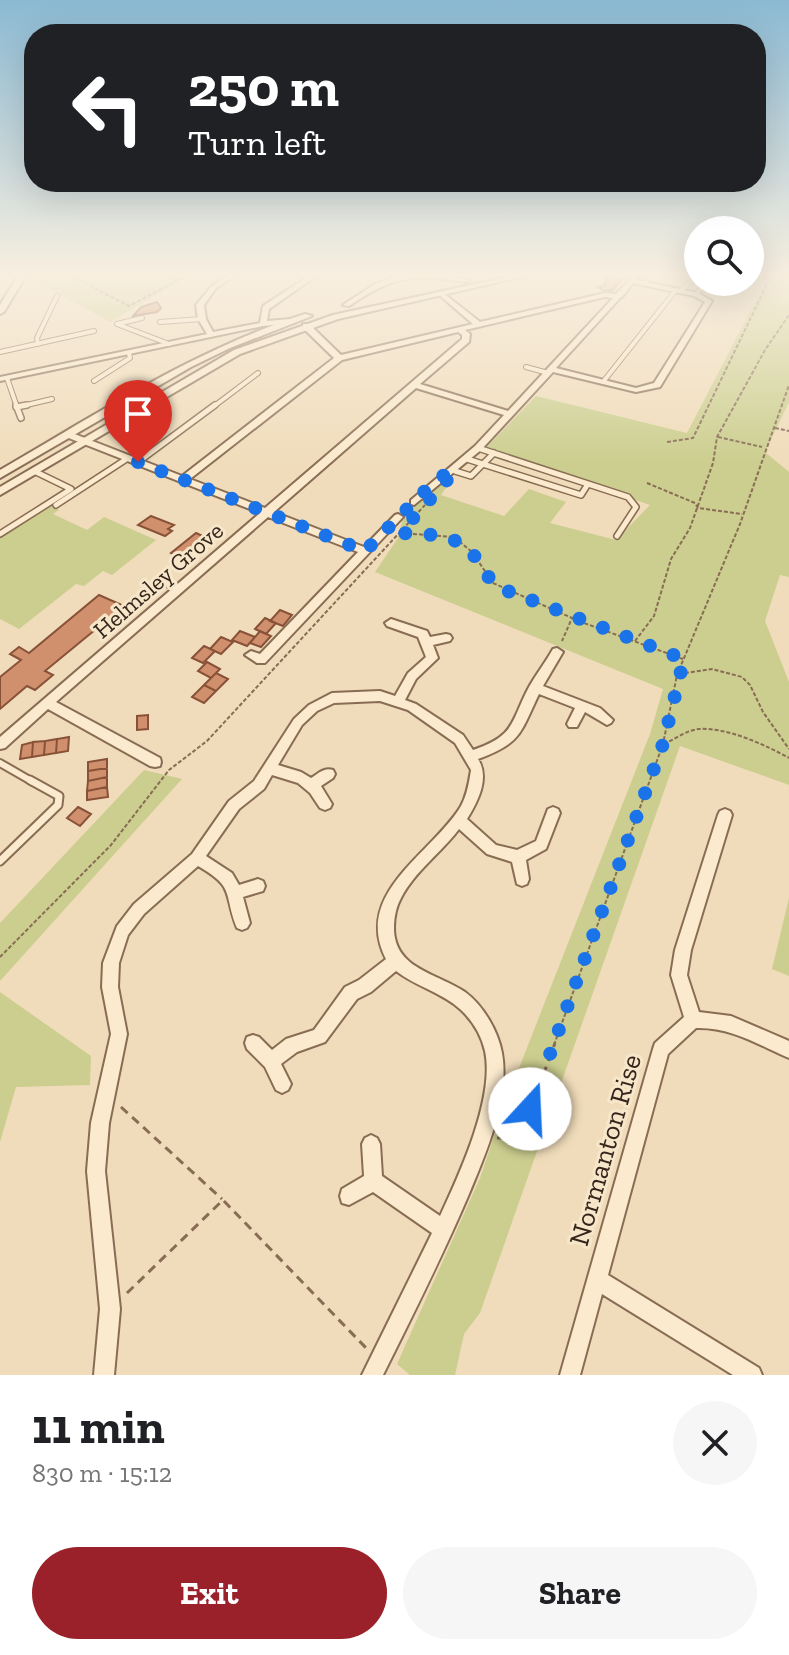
<!DOCTYPE html>
<meta charset="utf-8">
<style>
body{margin:0;font-family:"Zilla Slab",serif;background:#f6f6f6;color:#202124;height:100vh;display:flex;flex-direction:column;font-size:30px;white-space:nowrap}
*{box-sizing:border-box;margin:0}
p{font-size:26px;color:#757577}
.icon{flex:none;width:44px;height:44px;fill:none;stroke:currentColor;stroke-width:2;stroke-linecap:round;stroke-linejoin:round}
.map{position:relative;height:1375px;overflow:hidden}
.panel{display:flex;flex-direction:column;background:#fff;flex:1}
.panel>*{flex:none}
.banner{position:absolute;left:24px;top:24px;width:742px;height:168px;border-radius:32px;box-shadow:0 8px 32px #0002;background:#202124;color:#fff;overflow:hidden}
.fabs{position:absolute;left:684px;top:216px;display:grid;gap:16px}
.fabs a{display:grid;place-items:center;width:80px;height:80px;border-radius:50%;background:#fff;box-shadow:0 8px 32px #0002;font-size:40px}
.pin{position:absolute;display:grid;place-items:center;width:68px;height:68px;color:#fff;margin:-82px -34px;border-radius:50% 50% 50% 0;rotate:-45deg;box-shadow:0 0 8px #0007}
.pin .icon{rotate:45deg}
.me{position:absolute;width:88px;margin:-44px;rotate:20deg;stroke-linejoin:round;filter:drop-shadow(0 0 6px #0008)}
.turn{display:flex;align-items:center;gap:28px;height:168px;padding:0 32px;font-size:36px}
.turn .icon{width:104px;height:104px;stroke-width:2.5}
.turn b{display:block;font-size:56px;line-height:68px}
.round{display:grid;place-items:center;flex:none;width:84px;height:84px;border-radius:42px;background:#f6f6f6}
.summary{display:flex;align-items:center;justify-content:space-between;height:136px;padding:0 32px}
h1{font-size:48px;font-weight:700;line-height:60px}
.button{display:flex;gap:16px;margin-top:auto;padding:16px 32px}
.button a{flex:1;height:92px;border-radius:48px;background:#9a2029;color:#fff;font-size:32px;font-weight:700;line-height:92px;text-align:center}
.button a+a{background:#f6f6f6;color:#202124}
.map>svg:first-child{display:block}
</style>
<div class="map">
<svg width="789" height="1375" viewBox="0 0 789 1375">
<rect width="100%" height="100%" fill="#f0dcba"/>
<!-- green -->
<path fill="#cbce8e" d="M32,274H193L110,322L30,278Z
M776,274H789V402L765,452L789,472V577L780,575L765,621L789,682V785L680,746L480,1313L464,1334L455,1375H410L397,1364L480,1178L503,1109L650,734L663,689L375,572L398,538L403,517L440,482L453,478L441,495L504,516L529,489L566,502L550,523L616,540L650,505L486,448L536,396L687,433L757,298L771,290Z
M115,462L51,506L59,510L53,514L87,530L104,517L156,540L112,575L103,571L84,586L76,584L19,629L0,619V536Z
M144,770L182,779L0,981V923Z
M789,898V976L772,969Z
M0,992L91,1056L90,1085L16,1087L0,1142Z"/>
<!-- building -->
<path fill="#d1906d" stroke="#885238" stroke-width="2" d="M607,277H611L622,279L613,290L604,291L598,287L604,286Z
M157,302L161,308L157,312L133,316L141,307Z
M151,516L174,525L168,529L172,531L165,536L138,525Z
M196,533L207,538L182,558L171,553Z
M99,595L124,606L45,671L53,675L35,690L27,686L0,709V677L21,660L10,654L19,647L29,653Z
M280,610L292,615L283,626L270,621Z
M265,618L276,623L266,634L255,629Z
M240,631L255,637L247,646L232,640Z
M260,631L271,636L261,647L250,643Z
M221,637L233,642L221,654L210,649Z
M204,646L215,651L203,663L192,658Z
M207,662L220,669L211,678L198,671Z
M216,673L228,679L216,691L204,685Z
M204,685L216,691L204,703L192,697Z
M148,715V729L137,730V716Z
M69,737L68,751L56,753L57,739Z
M57,739L56,753L44,755L45,741Z
M45,741L44,755L32,757L33,742Z
M33,742L32,757L20,759L22,745Z
M107,759V768L88,771V762Z
M107,768V777L88,781V771Z
M107,777V787L87,791L88,781Z
M107,787L108,797L87,800V791Z
M78,807L91,814L80,826L67,818Z"/>
<g fill="none" stroke-linecap="round" stroke-linejoin="round">
<!-- service-far3 casing -->
<g stroke="#886c54" stroke-width="6">
<path id="service-far3" d="M757,274L764,275
M644,284L652,274
M680,291L697,277
M696,294L707,282
M142,318L117,324L169,344
M160,322L202,319
M38,344L37,338L57,296
M0,352L94,331
M526,367L548,373
M7,378L17,407
M94,381L130,358L129,353
M603,382L676,290
M18,407L52,399
M213,407L258,373"/>
</g>
<!-- service-far2 casing -->
<g stroke="#886c54" stroke-width="8">
<path id="service-far2" d="M16,405L21,418
M16,407L27,405
M478,448L628,497L636,507L617,536
M467,459L581,495L588,484
M138,462L215,405
M455,471L471,476L494,453
M56,505L128,458
M0,534L71,489L34,471"/>
</g>
<!-- service-far1 casing -->
<g stroke="#886c54" stroke-width="10">
<path id="service-far1" d="M163,581L179,589
M0,763L33,782"/>
</g>
<!-- service casing -->
<g stroke="#886c54" stroke-width="11">
<path id="service" d="M0,861L58,805L59,796L30,780"/>
</g>
<!-- minor casing -->
<g stroke="#886c54" stroke-width="4">
<path id="minor" d="M231,274H238L216,288L204,305L206,319L213,332L260,323L263,306L312,274H319L269,309L267,321L291,319H294V323L263,326L0,381V377L207,334L198,319L196,305L212,286Z
M403,274H434L469,280L466,282C412,274 395,275 349,306L343,305L375,284Z
M635,274H641L636,280L698,293L712,301L660,387L636,392L553,372L481,450L414,505L411,504V500L475,446L504,415L416,388L274,512L364,547L395,515L398,514L403,517L265,663H257L245,655L251,651L260,654L358,552L268,517L56,702L160,758L161,762L160,766L155,767L150,766L48,709L5,748L0,749V737L260,513L66,437V433H72L182,476L334,358L303,328V324H309L341,355L473,324L438,294V292H442L480,322L605,293L616,294ZM633,283L694,296L705,302L654,383L636,388L556,368L620,298L622,297ZM605,297L613,298L508,411L420,384L469,342L470,334L465,330ZM458,332L462,335V339L265,508L190,479L342,360Z
M391,619L427,631L430,637L446,634L450,635L452,638L450,641L433,645L438,658L416,679L405,700L416,704L463,735L473,750C516,735 510,723 529,687C536,674 546,662 553,649L557,648L563,652L543,686L600,708L613,720L611,723L607,725L585,712L577,727H569L567,724L575,708L539,694C520,733 522,743 478,759C490,778 478,801 467,819L496,845L517,850L536,841L548,809L553,807L558,809L560,813L546,849L526,860L529,879L527,884L522,886L517,884L512,862L487,854L459,829C441,853 415,871 401,898C396,907 394,918 394,928C394,969 437,973 465,992C483,1005 498,1031 502,1053C510,1098 486,1153 469,1194C443,1255 413,1315 383,1375H362L432,1233L373,1192L349,1205L342,1203L340,1196L342,1189L364,1176L362,1144L365,1138L371,1135L377,1138L380,1144L382,1176L440,1216C460,1173 495,1097 485,1051C481,1034 472,1020 460,1009C441,992 415,986 396,971L371,992L357,999L325,1042L297,1052L281,1064L291,1084L288,1090L282,1093L276,1090L265,1067L247,1049L245,1043L247,1037L253,1035L259,1037L272,1050L286,1039L314,1030L345,987L359,980L386,959C352,893 433,853 461,806C467,795 469,783 471,770L455,743L408,710L380,701L334,703L317,711L302,725L278,765L301,772L311,778C318,774 324,767 333,770L335,774L333,778L321,786L332,804L330,808L325,810L320,808L310,793L298,783L272,775L264,789L239,809L206,856L232,873L239,885L258,879L263,881L265,886L263,891L243,897L250,923L247,928L242,930L237,928C223,893 236,888 198,866L144,914L128,935L119,963L118,987L127,1034L109,1123L105,1171L120,1309L114,1375H94L100,1309L87,1171L91,1123L111,1034L102,987L103,963L117,926L134,904L192,854L229,801L254,781L294,719L309,705L332,693L380,691L395,696L408,673L426,657L418,637L387,626L385,623Z
M725,809L730,811L732,815L691,950L687,975L699,1012L731,1016L789,1041V1058C758,1045 732,1027 696,1028L668,1054L608,1275L759,1368L762,1375H733L602,1294L580,1375H560L653,1049L655,1043L684,1017L671,975L675,950L718,815L720,811Z"/>
</g>
<!-- tertiary casing -->
<g stroke="#886c54" stroke-width="4">
<path id="tertiary" d="M19,274H27L4,312L0,314V305Z
M521,274H534L338,319L240,354L0,495V487L234,350L333,315Z
M305,314L312,316L230,348L191,367L0,478V470C100,412 194,350 305,314Z"/>
</g>
<!-- path-far1 -->
<path stroke="#886c54" stroke-width="2" stroke-dasharray="4 2" stroke-linecap="butt" d="M68,274L129,306L190,274
M163,274L178,280
M775,428L789,431
M718,437L762,447
M667,442L693,438L768,282
M647,483L695,503L698,508L742,514
M401,533L454,537L472,552L493,583L572,618L562,641
M573,619L683,659
M635,641L654,616L671,559L690,528L713,463L717,437L765,350L789,315
M679,674L712,669L742,677L750,685L763,712L789,749
M664,744C675,739 687,730 699,729C726,727 766,745 789,758
M0,957L111,845L169,770L207,741L425,505
M554,1045L663,744L677,675L740,524L789,385"/>
<!-- path -->
<path stroke="#886c54" stroke-width="3" stroke-dasharray="9 6" stroke-linecap="butt" d="M121,1107L222,1199
M497,1138H520L555,1043
M127,1293L223,1200L368,1350"/>
<!-- service-far3 -->
<use href="#service-far3" stroke="#fbeacd" stroke-width="4"/>
<!-- service-far2 -->
<use href="#service-far2" stroke="#fbeacd" stroke-width="5"/>
<!-- service-far1 -->
<use href="#service-far1" stroke="#fbeacd" stroke-width="6"/>
<!-- service -->
<use href="#service" stroke="#fbeacd" stroke-width="7"/>
<!-- minor -->
<use href="#minor" fill="#fbeacd" fill-rule="evenodd"/>
<!-- tertiary -->
<use href="#tertiary" fill="#fbeacd" fill-rule="evenodd"/>
</g>
<!-- sky -->
<linearGradient id="sky" x2="0" y2="1"><stop stop-color="#8bb9d3"/><stop offset="0.59" stop-color="#f8efe0"/><stop offset="1" stop-color="#f8efe0" stop-opacity="0"/></linearGradient>
<rect width="789" height="466" fill="url(#sky)"/>
<g fill="none" stroke-linecap="round" stroke-linejoin="round">
<!-- route -->
<path stroke="#1a73e8" stroke-width="14" stroke-dasharray="0 25.2" d="M138,462L365,551L438,478L455,471L400,533C431,535 461,532 479,563C487,576 491,582 505,590L684,659L663,744L530,1109"/>
</g>
<g text-anchor="middle" dominant-baseline="central" stroke-width="6" stroke-linejoin="round" paint-order="stroke">
<!-- street labels -->
<g font-size="24" fill="#36251a" stroke="#f7e7ca">
<text transform="translate(158 580) rotate(-41)">Helmsley Grove</text>
</g>
<!-- near-street labels -->
<g font-size="28" fill="#36251a" stroke="#f7e7ca">
<text transform="translate(605 1150) rotate(-74)">Normanton Rise</text>
</g>
</g>
</svg>
<div class="fabs">
<a><svg class="icon" aria-label="search" viewBox="0 0 24 24"><circle cx="10" cy="10" r="6"/><path d="M15 15l6 6"/></svg></a>
</div>
<div class="pin" style="left:138px;top:462px;background:#d93025"><svg class="icon" aria-label="arrive" viewBox="0 0 24 24"><path d="M6 21V4h12l-3 4 3 4H6"/></svg></div>
<svg class="me" style="left:530px;top:1109px" viewBox="-20 -20 40 40"><circle r="19" fill="#fff"/><path d="M0-13L10 11 0 6-10 11z" fill="#1a73e8"/></svg>
<div class="banner">
<div class="turn"><svg class="icon" aria-label="left" viewBox="0 0 24 24"><path d="M17 20v-9H6M10 6l-5 5 5 5"/></svg><div><b>250 m</b>Turn left</div></div>
</div>
</div>
<section class="panel">
<div class="summary"><div><h1>11 min</h1><p>830 m · 15:12</p></div><a class="round"><svg class="icon" aria-label="close" viewBox="0 0 24 24"><path d="M6 6l12 12M18 6L6 18"/></svg></a></div>
<div class="button"><a>Exit</a><a>Share</a></div>
</section>
